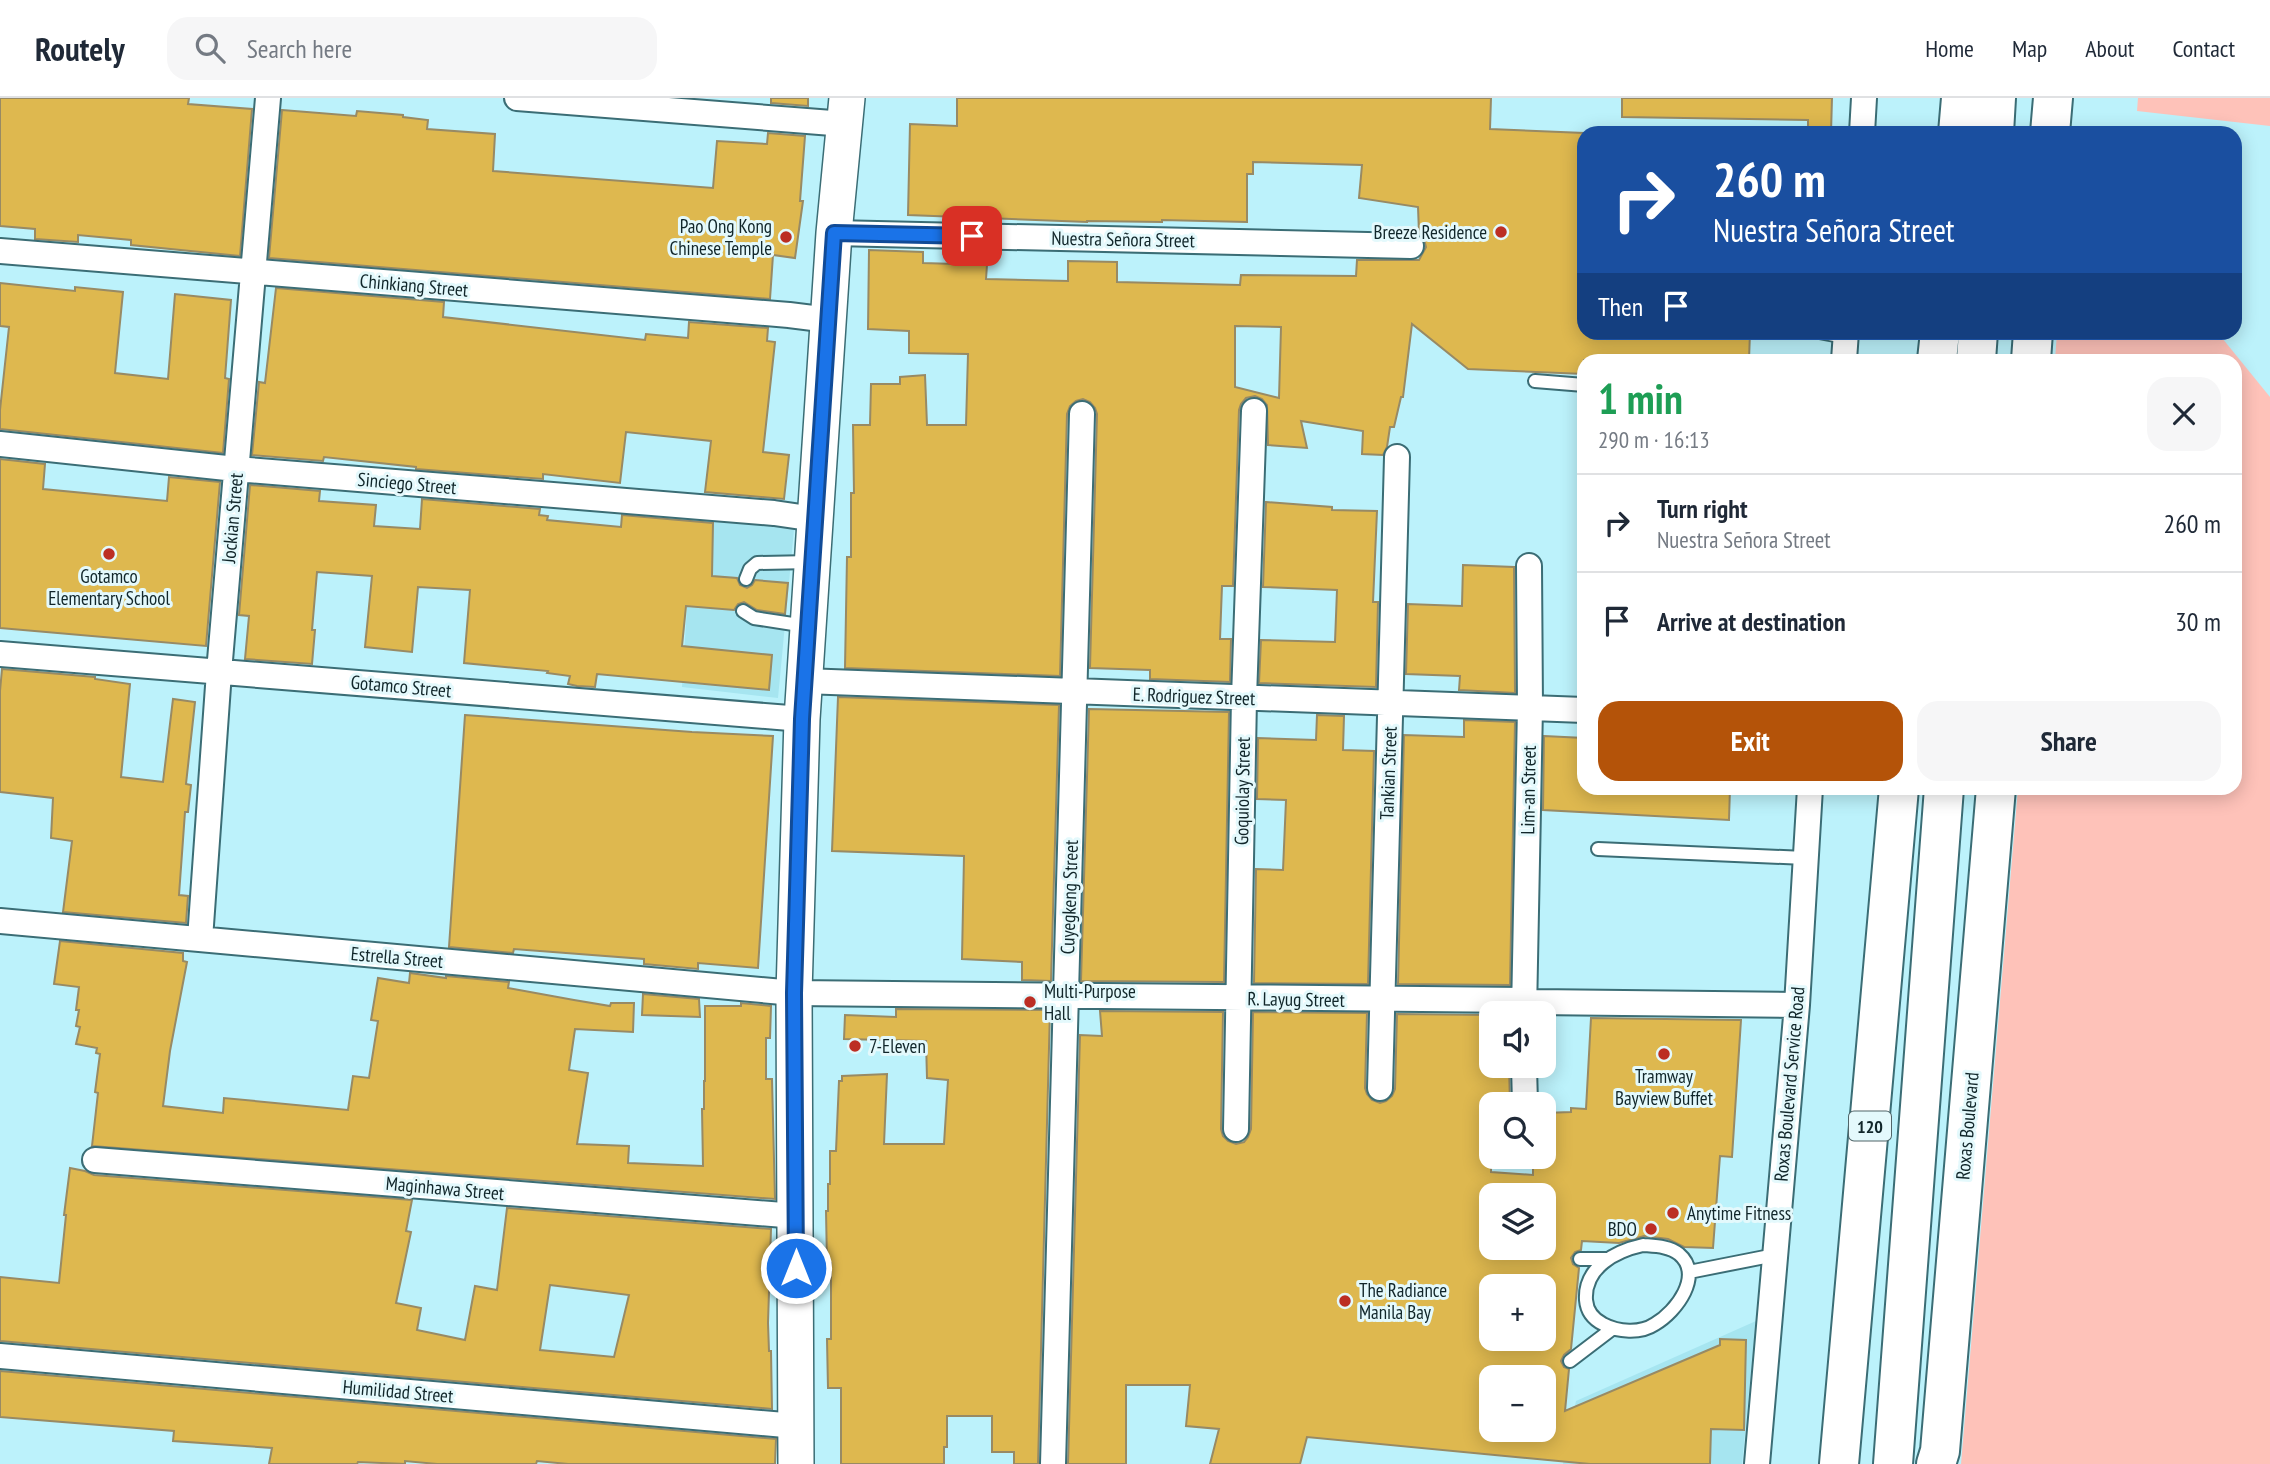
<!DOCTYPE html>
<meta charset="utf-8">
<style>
body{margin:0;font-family:"PT Sans Narrow",sans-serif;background:#f6f6f7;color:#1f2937;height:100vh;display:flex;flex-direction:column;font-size:26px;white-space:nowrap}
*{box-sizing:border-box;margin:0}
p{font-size:23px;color:#747a83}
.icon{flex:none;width:38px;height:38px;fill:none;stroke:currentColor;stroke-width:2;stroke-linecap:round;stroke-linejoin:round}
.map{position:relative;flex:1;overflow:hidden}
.details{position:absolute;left:1577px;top:256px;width:665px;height:441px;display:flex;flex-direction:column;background:#fff;border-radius:21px;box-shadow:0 4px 18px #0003}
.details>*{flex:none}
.top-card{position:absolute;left:1577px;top:28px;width:665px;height:214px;border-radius:21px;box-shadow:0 4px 18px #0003;background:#1a4fa0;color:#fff;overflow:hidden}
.buttons{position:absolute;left:1479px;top:903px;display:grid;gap:14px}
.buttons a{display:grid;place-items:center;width:77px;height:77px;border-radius:14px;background:#fff;box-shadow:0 4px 18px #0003;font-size:35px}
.pin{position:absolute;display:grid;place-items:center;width:60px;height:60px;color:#fff;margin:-30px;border-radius:14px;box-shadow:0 4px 10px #0006}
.me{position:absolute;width:77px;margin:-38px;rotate:0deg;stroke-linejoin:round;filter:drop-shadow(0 0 5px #0008)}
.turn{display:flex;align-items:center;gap:24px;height:147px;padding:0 21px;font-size:32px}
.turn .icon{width:91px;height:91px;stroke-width:2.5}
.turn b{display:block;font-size:49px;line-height:60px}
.then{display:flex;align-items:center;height:66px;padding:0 21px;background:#0003;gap:14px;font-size:26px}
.round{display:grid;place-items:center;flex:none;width:74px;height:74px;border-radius:21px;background:#f6f6f7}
.overview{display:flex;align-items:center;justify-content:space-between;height:119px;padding:0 21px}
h1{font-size:42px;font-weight:800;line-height:52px;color:#1e9e55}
.action{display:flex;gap:14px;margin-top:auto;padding:14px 21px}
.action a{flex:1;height:80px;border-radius:21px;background:#b45309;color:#fff;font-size:28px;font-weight:800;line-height:80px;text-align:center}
.action a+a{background:#f6f6f7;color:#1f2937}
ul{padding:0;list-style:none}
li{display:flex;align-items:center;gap:21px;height:98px;padding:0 21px;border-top:2px solid #e0e1e3}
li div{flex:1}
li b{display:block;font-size:26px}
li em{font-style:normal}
header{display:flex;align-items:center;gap:42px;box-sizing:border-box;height:98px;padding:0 35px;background:#fff;border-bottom:2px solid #e0e1e3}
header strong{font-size:33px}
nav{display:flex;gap:38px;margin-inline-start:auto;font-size:24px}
.search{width:490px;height:63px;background:#f6f6f7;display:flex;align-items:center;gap:18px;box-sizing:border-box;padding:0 24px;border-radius:21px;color:#747a83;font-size:26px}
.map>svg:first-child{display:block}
</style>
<header>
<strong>Routely</strong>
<div class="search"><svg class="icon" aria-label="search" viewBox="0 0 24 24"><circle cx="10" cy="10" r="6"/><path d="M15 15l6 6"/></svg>Search here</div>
<nav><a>Home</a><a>Map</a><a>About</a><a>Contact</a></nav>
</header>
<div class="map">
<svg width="2270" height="1366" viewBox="0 0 2270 1366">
<rect width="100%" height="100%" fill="#bcf2fb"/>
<!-- built -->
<path fill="#a6e5f0" d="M693,412L795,421L778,600L682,589Z
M1756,1223L1742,1366H1563L1576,1303Z"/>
<!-- green -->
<path fill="#fec2b9" d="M2138,0H2270V28L2137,13Z
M2057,235H2218L2270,299V1366H1961L2018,690H2235V262H2055Z"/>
<!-- building -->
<path fill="#deb84f" stroke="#988a64" stroke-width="2" fill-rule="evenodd" d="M0,0H189L188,6L252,11L240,158L131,147V142L78,137V144L35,141V131L0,128Z
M771,0H808V8L771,5Z
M957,0H1491L1490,31L1584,35V234H1750L1749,262H1584V276L1468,271L1412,226L1403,299H1401L1394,329H1390L1387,349L1383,357L1362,356L1363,333L1301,323L1307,350L1268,347L1267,307L1262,301L1255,298L1246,300L1241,306L1239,312L1233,488H1222L1220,541H1231L1230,584L1150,581V572L1090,570L1097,316L1095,310L1090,304L1083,301L1076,303L1070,308L1067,316L1060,578L845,570L847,459H851V395H854L853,327H870L871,286H900V279L925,277L927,327H966L968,256L909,255V233L868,231L869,152L923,154V165L987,167L986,181L1068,183V163L1117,164V184L1240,187L1241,177L1356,178L1357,162H1419L1426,149L1424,141L1419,135L1418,109L1359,100L1362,67L1253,64V76H1247V124L1162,122V124L1087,123V124L908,117L910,26L957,28ZM1235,228L1281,229L1279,300L1235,289Z
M1622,0H1832L1831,35H1808V22L1622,19Z
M282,12L356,18L357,13L403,17V19L428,22L427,31L495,36L493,73L713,90L717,43L767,46L768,35L805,38L800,103H803L795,160L773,157L770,201L269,160Z
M0,185L75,193V189L123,194L115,275L168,281L175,196L231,202L225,280L229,281L223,355L0,331V312L9,229L0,228Z
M276,190L444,204L443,219L645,242L646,236L688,240L689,224L768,230L767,243L775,244L763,354L789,357L784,401L705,394L711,343L626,334L620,385L543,376V381L416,371V369L324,359L323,363L252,357L259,284L265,285Z
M0,361L45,366L43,391L167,403L169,379L220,384L206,548L0,530Z
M250,387L320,393L319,403L376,407L374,428L420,431L422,401L540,411L539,417L548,418L547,422L621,429L622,417L713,425L712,478L737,480L740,487L747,490L752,487L755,482L788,485L785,516L757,512L744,504L738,506L734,512L686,508L682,548L772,557L769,592L597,576L595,589L577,588L568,586L570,578L547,575L548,573L464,565L470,492L418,489L412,554L365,549L372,478L317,474L312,532H315L312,566L245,561L249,518L239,517Z
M1266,404L1332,409V412L1377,413L1373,504H1378L1376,589L1259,585L1261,542L1335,544L1337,492L1263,489Z
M1463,467L1514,469L1515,595L1459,592L1460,578L1406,576L1408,506L1462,508Z
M2,571L95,579V581L130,586L121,679L163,684L173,601L195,604L186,686L191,687L188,714H185L179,797L188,798L186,825L63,814L72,743L51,740L53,700L0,694V593Z
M838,599L1059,607L1051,883L1022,882V864L962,861L964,758L832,753Z
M1089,611L1229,614L1224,884L1081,883Z
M465,617L692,634L773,638L758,870L698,865V871L644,866V861L514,851L513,855L449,849Z
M1317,617L1344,618L1343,652L1374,653L1368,886L1254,885L1256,771L1283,772L1286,702L1257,701L1258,640L1316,642Z
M1464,622L1515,624L1510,887L1398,886L1404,637L1464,639Z
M1544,638L1584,640V690H1730L1729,722L1543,712Z
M60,843L183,855V863L187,864L170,953L163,1008L223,1015L224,1000L348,1012L353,978L369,980L378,923L371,922L378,880L409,885L410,875L446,880V878L509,884L508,890L574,902L610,908L611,905H634L633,934L575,931L569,972L588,975L577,1046L629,1048L628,1065L703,1068L702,1011H704V983H705V908H741V905L771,908L770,940H766V981H772L775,1101L92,1048L98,995L95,994L100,956L96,955L97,950L76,946L80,929L76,928L79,912H76L79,889L54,886Z
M643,896L699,901L700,919L642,917Z
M896,911L1050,912L1038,1366H1014V1354H992V1318H947V1349H944V1366H841V1290H828L827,1241H831V1165H827L826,1113H828V1086H830V1053H836L839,983H842V978L887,976L884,1046H944L948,982L927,980L926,943L844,941L845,917L896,919Z
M1100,913L1223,914L1221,1031L1223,1038L1228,1043L1236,1046L1244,1044L1248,1039L1251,1031L1253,914L1367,915L1365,990L1367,996L1372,1002L1380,1005L1386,1003L1392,998L1395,991L1397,916L1491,917V968H1509L1510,1006H1491V1074L1533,1077V1059H1544V1015L1571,1014V1010L1586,1011L1591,920L1741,922L1732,1059L1720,1058L1713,1150L1684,1149L1668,1141L1644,1138L1619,1145L1582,1143L1581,1152L1575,1154L1571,1160L1573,1166L1579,1170L1571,1251L1564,1257L1561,1263L1564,1269L1569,1271L1565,1313L1720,1247V1241L1746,1242L1744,1332L1711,1331L1710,1366H1590L1307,1339L1300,1366H1210L1219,1331L1186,1328L1190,1287H1126V1366H1068L1080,937L1102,938ZM1491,1097H1544V1150H1491ZM1491,1188H1544V1241H1491ZM1491,1279H1544V1332H1491Z
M70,1070L85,1073L94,1077L412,1102L406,1133L411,1134L396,1205L421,1210L417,1232L465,1242L475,1188L497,1192L507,1110L771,1131L768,1225L769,1253H771L772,1311L0,1243V1179L59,1185L66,1117H64ZM550,1187L629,1197L614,1259L540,1252Z
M0,1273L776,1341L775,1366H568L537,1363L536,1366H437L405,1363V1366L358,1364L357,1366H269L272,1350L173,1343L174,1333L0,1319Z"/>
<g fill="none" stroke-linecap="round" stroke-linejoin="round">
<!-- lane casing -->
<g stroke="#3b6d75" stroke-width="16">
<path id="lane" d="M1819,234L1845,239
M1535,283L1584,287
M746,481L750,471L757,465L811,464
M743,513L754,520L806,528
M1598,751L1805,760
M1643,1147C1655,1148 1669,1148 1679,1156C1704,1177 1676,1214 1655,1226C1640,1236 1618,1234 1603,1226C1593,1221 1587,1214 1586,1202C1584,1169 1616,1153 1643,1147Z
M1580,1161H1607
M1689,1174L1775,1157
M1570,1263L1612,1231"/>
</g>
<!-- street casing -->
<g stroke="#3b6d75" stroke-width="28">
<path id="street" d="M517,0L845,26
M1862,35L1864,0
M834,135L1411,148
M0,153L789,217L829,222
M1844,262L1846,234
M0,346L236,371L774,415L815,421
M0,556L802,621
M804,583L1584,612
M0,823L794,895L1523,902L1535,904L1797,907
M200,841L219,574L268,0
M1524,915L1530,609L1529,468
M1524,968L1525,1006
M1380,990L1397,359
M1236,1031L1244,600L1254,313
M95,1062L796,1118
M0,1258L796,1328
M1053,1366L1082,316
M1757,1366L1797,907L1810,690"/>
</g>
<!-- secondary casing -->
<g stroke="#3b6d75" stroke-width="38">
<path id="secondary" d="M796,1366L794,895L802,621L834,135L847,0"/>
</g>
<!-- primary casing -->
<g stroke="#3b6d75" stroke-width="42">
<path id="primary" d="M2050,35L2053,0
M2031,262L2033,234
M1936,1366L1940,1353L1996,690"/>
</g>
<!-- highway casing -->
<g stroke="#3b6d75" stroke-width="42">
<path id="highway" d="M1958,35L1961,0
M1994,35L1996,0
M1937,262L1940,234
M1976,262L1978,234
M1839,1366L1899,690
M1893,1366L1944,690"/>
</g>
<!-- lane -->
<use href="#lane" stroke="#fff" stroke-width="12"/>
<!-- street -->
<use href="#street" stroke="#fff" stroke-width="24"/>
<!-- secondary -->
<use href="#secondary" stroke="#fff" stroke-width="35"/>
<!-- primary -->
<use href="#primary" stroke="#fff" stroke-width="38"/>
<!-- highway -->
<use href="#highway" stroke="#fff" stroke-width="38"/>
</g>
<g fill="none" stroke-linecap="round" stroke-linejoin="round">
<!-- route casing -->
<g stroke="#114b97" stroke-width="18">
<path id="route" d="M796,1170L794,895L802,621L834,135L972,138"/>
</g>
<!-- route -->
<use href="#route" stroke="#1a73e8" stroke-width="12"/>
</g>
<!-- markers -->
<g fill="#bc2e23" stroke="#e4f9fc" stroke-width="2.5">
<circle cx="1501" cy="134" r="7"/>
<circle cx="786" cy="139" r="7"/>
<circle cx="109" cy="456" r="7"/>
<circle cx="1030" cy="904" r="7"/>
<circle cx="855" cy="948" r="7"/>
<circle cx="1664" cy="956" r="7"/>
<circle cx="1673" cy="1115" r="7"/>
<circle cx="1651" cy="1131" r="7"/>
<circle cx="1345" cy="1203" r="7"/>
</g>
<g text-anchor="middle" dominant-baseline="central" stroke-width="6" stroke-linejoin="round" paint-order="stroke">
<!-- shield labels -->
<rect fill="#e4f9fc" stroke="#506569" stroke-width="2" x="1849" y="1013.5" width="42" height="29" rx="5"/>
<g font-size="18" font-weight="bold" fill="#11262a">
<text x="1870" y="1028">120</text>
</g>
<!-- poi labels -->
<g font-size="19" fill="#11262a" stroke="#e4f9fc" text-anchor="start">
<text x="772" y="128" text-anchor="end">Pao Ong Kong<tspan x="772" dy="22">Chinese Temple</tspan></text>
<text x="1487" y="134" text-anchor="end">Breeze Residence</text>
<text x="109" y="478" text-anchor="middle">Gotamco<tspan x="109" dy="22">Elementary School</tspan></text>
<text x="1044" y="893">Multi-Purpose<tspan x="1044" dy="22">Hall</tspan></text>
<text x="869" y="948">7-Eleven</text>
<text x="1664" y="978" text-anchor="middle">Tramway<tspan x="1664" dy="22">Bayview Buffet</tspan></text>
<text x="1687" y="1115">Anytime Fitness</text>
<text x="1637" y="1131" text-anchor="end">BDO</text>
<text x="1359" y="1192">The Radiance<tspan x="1359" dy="22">Manila Bay</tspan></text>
</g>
<!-- street labels -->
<g font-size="19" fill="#11262a" stroke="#e4f9fc">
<text transform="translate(1123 141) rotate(1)">Nuestra Señora Street</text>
<text transform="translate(414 187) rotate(5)">Chinkiang Street</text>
<text transform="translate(407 385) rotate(5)">Sinciego Street</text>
<text transform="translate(232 420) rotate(-85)">Jockian Street</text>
<text transform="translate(401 588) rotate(5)">Gotamco Street</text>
<text transform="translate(1194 598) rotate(2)">E. Rodriguez Street</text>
<text transform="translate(1388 675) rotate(-88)">Tankian Street</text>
<text transform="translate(1528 692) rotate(-89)">Lim-an Street</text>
<text transform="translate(1242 693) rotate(-89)">Goquiolay Street</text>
<text transform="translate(1069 799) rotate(-88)">Cuyegkeng Street</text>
<text transform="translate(397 859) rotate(5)">Estrella Street</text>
<text transform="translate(1296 901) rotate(1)">R. Layug Street</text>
<text transform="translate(1789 986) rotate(-85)">Roxas Boulevard Service Road</text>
<text transform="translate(1967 1028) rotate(-85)">Roxas Boulevard</text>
<text transform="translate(445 1090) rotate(5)">Maginhawa Street</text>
<text transform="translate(398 1293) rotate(5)">Humilidad Street</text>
</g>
</g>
</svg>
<div class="buttons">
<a><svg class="icon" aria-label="sound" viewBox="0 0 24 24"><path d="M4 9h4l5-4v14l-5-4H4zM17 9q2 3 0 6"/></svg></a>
<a><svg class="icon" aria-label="search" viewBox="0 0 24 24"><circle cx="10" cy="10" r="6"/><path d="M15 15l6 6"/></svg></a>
<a><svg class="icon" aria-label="layers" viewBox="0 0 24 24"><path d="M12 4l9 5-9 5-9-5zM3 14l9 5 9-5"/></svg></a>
<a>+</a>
<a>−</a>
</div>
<div class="pin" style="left:972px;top:138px;background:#d93025"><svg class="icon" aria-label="arrive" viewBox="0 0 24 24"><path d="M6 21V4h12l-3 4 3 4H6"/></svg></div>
<svg class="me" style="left:796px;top:1170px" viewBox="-20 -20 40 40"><circle r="17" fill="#1a73e8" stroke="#fff" stroke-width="3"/><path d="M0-11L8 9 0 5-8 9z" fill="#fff"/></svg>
<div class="top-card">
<div class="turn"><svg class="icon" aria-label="right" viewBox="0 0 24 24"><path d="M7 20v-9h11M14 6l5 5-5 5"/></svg><div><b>260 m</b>Nuestra Señora Street</div></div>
<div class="then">Then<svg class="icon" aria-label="arrive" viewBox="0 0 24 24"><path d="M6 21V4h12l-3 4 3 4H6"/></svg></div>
</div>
<section class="details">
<div class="overview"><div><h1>1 min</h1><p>290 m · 16:13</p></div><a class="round"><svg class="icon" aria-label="close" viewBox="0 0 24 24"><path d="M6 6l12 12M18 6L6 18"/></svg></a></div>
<ul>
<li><svg class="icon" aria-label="right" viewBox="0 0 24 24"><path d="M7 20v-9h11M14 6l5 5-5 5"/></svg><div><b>Turn right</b><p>Nuestra Señora Street</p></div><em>260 m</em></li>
<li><svg class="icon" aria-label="arrive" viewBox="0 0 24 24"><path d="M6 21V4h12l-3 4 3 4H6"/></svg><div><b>Arrive at destination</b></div><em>30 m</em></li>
</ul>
<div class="action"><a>Exit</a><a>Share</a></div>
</section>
</div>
